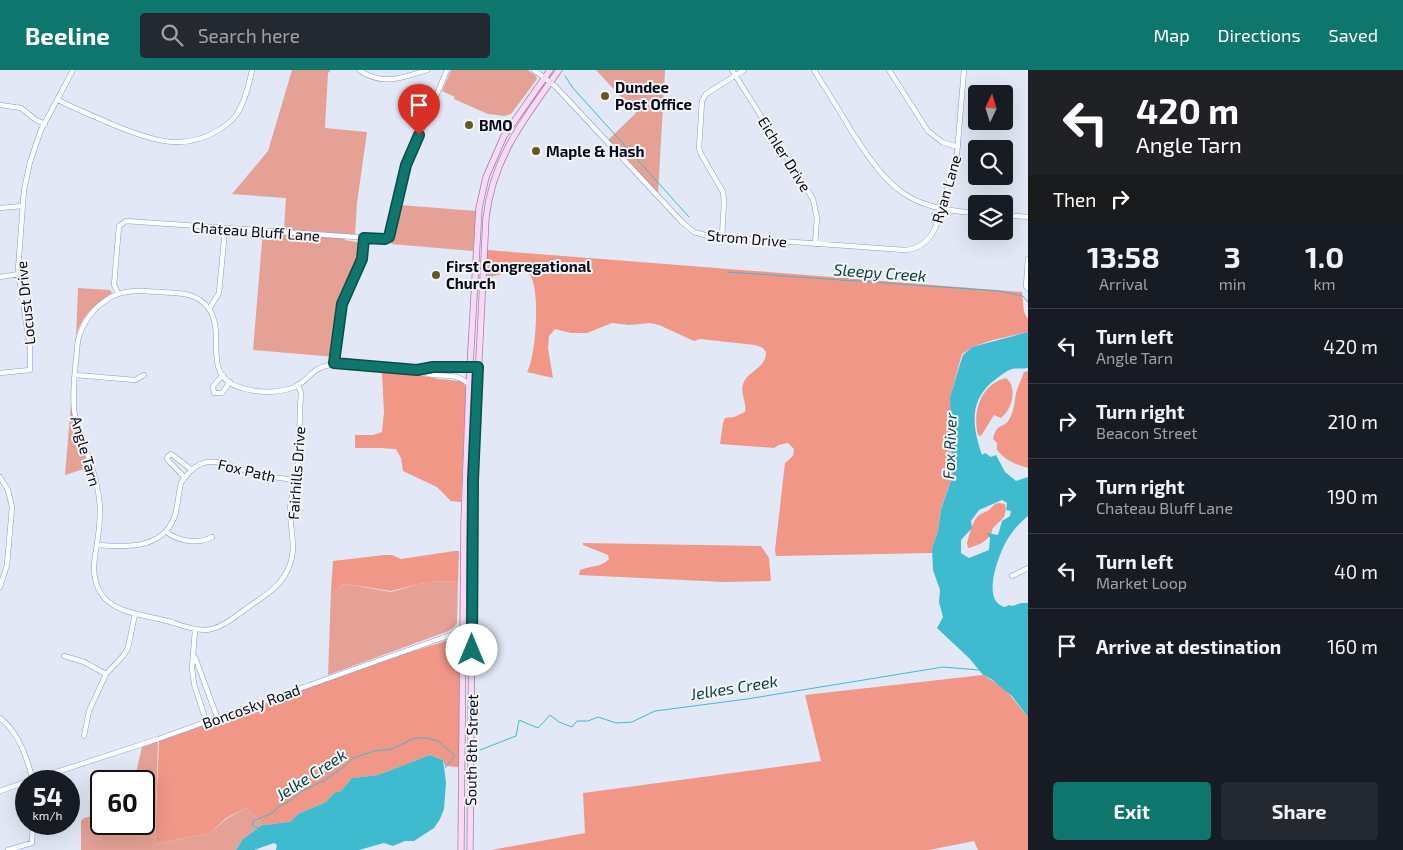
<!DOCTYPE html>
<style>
body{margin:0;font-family:"Exo 2",sans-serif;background:#242831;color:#f1f3f6;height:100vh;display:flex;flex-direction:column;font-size:19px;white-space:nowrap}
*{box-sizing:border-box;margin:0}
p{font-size:16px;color:#9ea1a6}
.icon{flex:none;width:28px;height:28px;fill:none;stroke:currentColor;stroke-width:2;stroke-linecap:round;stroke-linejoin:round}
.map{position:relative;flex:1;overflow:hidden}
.details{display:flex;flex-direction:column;background:#171b24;width:375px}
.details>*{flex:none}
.hud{background:#202124;color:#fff;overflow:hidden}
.needle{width:32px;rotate:4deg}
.controls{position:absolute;left:968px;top:15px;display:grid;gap:10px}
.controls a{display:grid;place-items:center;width:45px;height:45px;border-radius:5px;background:#171b24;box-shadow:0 5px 20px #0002;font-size:25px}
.speed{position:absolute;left:15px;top:700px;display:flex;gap:10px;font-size:25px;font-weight:700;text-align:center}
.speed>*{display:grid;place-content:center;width:65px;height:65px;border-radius:50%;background:#171b24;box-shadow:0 5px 20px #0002;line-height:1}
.speed small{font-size:12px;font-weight:400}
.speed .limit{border:2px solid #111;border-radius:8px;background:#fff;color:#111}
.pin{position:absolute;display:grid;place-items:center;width:42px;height:42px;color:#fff;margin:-51px -21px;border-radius:50% 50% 50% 0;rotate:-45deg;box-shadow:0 0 5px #0007}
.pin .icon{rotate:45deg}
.me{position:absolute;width:55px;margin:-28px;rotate:0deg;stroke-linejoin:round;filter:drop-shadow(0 0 4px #0008)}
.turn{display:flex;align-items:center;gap:18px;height:105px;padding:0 25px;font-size:22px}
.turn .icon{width:65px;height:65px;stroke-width:2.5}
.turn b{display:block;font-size:35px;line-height:42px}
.then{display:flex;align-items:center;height:48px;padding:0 25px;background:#0003;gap:10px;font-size:19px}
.eta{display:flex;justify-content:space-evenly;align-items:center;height:85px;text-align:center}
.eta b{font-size:30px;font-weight:700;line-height:35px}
.cta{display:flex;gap:10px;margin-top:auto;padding:10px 25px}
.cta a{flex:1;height:58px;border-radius:5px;background:#0f766e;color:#fff;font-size:20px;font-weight:700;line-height:58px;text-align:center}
.cta a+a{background:#242831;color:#f1f3f6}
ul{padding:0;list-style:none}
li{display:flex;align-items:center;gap:15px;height:75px;padding:0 25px;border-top:1px solid #363941}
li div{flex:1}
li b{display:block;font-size:19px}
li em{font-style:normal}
header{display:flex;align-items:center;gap:30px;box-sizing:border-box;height:70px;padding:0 25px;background:#0f766e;color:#fff}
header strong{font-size:24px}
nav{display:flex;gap:28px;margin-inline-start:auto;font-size:18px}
.search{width:350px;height:45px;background:#242831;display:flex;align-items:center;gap:12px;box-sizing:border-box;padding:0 18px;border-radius:5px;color:#9ea1a6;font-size:19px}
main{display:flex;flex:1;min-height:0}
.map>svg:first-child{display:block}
</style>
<header>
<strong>Beeline</strong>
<div class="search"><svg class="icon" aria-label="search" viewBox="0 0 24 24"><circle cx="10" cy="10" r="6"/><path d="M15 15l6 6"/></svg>Search here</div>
<nav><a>Map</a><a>Directions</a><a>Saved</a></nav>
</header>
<main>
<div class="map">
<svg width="1028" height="780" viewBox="0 0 1028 780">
<rect width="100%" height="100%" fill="#e3e8f6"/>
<!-- green -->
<path fill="#e5a196" d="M292,0H331L328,3L325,58L367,62L357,133L355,165L284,160L286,128L232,124L268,81Z
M451,0H528L536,6L537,9L511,44L505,46L488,44L454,29L455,27L442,21Z
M596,0H665L658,124L607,71L636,43Z
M400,135L476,141L473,181L391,174Z
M263,160L345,167V170L361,173L357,191L340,226L335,287L253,280Z
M78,218L110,220L112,223C95,235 80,246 76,268Z
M71,334L74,354L90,397L65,405Z
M438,511L458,512L457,553L454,557L446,562L328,605L331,520H337L342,515L346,514L391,522L419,514Z
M158,671L155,774L210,763L226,749L246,738L251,741L262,755L243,769L236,780H81V751L84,748L101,744V754H144V711H134L135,707L142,677Z"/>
<!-- forest -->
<path fill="#f09788" d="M487,180L1022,222L1024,242L1028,249V262L993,270L972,277L962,284L950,327V376L953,405L941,438L938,461L932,478V483L780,486H776L775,480L785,393L793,386L794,379L788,373L779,375L774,378L720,374L723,353L725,348L734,347L745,342C747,332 740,324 743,314C748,300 766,299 766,282L763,278L755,275L700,269L694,271L659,255L650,253L629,255L612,253L587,263H571L555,259L549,266L548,278L553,308L527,302C536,288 542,210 527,202L506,203L486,208Z
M1028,301V398C1015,394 1006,391 997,380V373L993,369C997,351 1004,360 1010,348C1015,339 1014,330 1017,320C1019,314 1022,308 1024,302Z
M382,302L419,305L439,309L459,311L464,313L466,319L461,432L451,431L437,417L403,401L401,388L396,379L380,378H355V365H373L382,362L384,342Z
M1006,308C1018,317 1012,340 1001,348L994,345L981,366L978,365C972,342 981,314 1006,308Z
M999,433L1005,434C1007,448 1003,448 994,457C991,460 993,460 991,464C986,472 977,476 968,478L967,473C969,466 973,450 978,446C981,443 986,442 989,440C994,436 993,434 999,433Z
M583,473L761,476L769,488L771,511L724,512L579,505L580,500C590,496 603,497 609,489L608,485L583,475Z
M454,481H459L458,512L438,511L419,514L391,521L346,514L342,515L337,520H331L333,491L384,485H392L401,489Z
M456,570L458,572L461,580L459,697L445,696L443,690L430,685L378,705L352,708L341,721L334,723L326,732L298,744L290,752C280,752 272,755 262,755L251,741L246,738L226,748L210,763L155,774L159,671L385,590L446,571Z
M983,605L1005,619L1028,647V780H978L974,771L929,780H491L585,763L583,723L821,691L805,625Z"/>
<!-- water -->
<path fill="#3ebbcf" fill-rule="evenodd" d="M1028,262V298C1023,299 1017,298 1012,299C1005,301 998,308 992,312C968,333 973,358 982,385L985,383L991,387L996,385L1005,402L1016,411L1028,407V446C1019,453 1011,463 1006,472C998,486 981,532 1005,537L1009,535L1012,536L1022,533H1028V647L1012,626L991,609L983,605L970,589L937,558L943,547L939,532L940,520L933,500L932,478L938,461L941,439L953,405L951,376L950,327L960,294L963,285L972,277ZM1002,430L1007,433L1006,440L1011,441L1010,446L1002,451L998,465L987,463L990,468L989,480L969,488L961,483V470L972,458L971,451L979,440Z
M430,685L443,690L446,712L444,739L440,749L434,758L414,771H405L393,776L384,773L359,780H276L277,775L274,773L254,780H236L243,769L262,755C272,755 280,752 290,752L298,744L326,732L334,723L341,721L352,708L378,705Z"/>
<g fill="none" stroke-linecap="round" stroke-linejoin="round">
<!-- stream -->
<path stroke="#3ebbcf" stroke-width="1" d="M565,6L573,18L689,147
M727,202L999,221L1023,226L1028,232
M480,680L516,666L519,650L538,658L550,645L559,652L572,657L577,651H588L598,647L616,653L632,652L655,641L747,629L943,597L979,600
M258,758L252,755L253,751L273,743L278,737L290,731L300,722L325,710L344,697L353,688L374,681L392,679L415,668H426L438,671L455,686L445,698"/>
<!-- minor casing -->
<g stroke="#8499db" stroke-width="5.5">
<path id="minor" d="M359,0C381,16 403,8 427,0
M534,0L555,16L682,152L694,162L708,166L905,180C920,179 930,170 936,156L957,84L964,0
M732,0L813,129L817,148L815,174
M814,0C827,21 840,41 852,62C889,119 906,138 976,143
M889,0L928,61L942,72L958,77
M58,30C76,39 95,47 114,55C148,69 182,82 217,61C224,57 232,51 237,44C245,31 249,15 252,0
M0,35L21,38L36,50L45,54
M0,138L22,136
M1004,145L1028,147
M722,167L724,131L723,122L701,84L699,78L702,31L706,24L744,0
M1028,189L1026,216L1028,219
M0,207L19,204
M118,223L114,215L119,156L126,151L385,169L389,167L407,95L447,0
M209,239L219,223L225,159
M334,293L342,234L362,189L364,168
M418,300L433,297H478
M0,303L30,300V278L18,200L24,120L30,92L41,60L73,0
M76,305L135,310L144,305
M223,305L213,316L214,323H222L230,312
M298,315L301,323C299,349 300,376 297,402C295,414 291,426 290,439C290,462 299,483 285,505C275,522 258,529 243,541C215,562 207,565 174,553C150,545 113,545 100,522C91,505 94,491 97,474C99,463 100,451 100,440C99,405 83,379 75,346C71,327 76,291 78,270C83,251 94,237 111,227C126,219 143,221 160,222C173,223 188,222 200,230C235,254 194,305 242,318C258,323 283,324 298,315C311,308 310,299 329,295C339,292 352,295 363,296C380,297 398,297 415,300C422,301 427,304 434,305C441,306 449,305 456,307C461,308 465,311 469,314
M0,407L8,420L12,437L7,495L0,517
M184,407L167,389L168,386L171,384L174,386L192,400
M166,461C176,471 199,475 212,467
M97,475C125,477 161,480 174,448C178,438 178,425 181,413C203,379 222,394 253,403C267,407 281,408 295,410
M1012,506L1028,498
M195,560L192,598L194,614L206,651
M64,586L84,592L106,604
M195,587L217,647
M0,648C20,664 27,688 33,711
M84,666L89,641L106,604L123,586L128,578L135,544
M29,711L158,669L442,568L464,561L472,560
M0,721L26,712
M8,780L32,773L33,754"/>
</g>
<!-- major casing -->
<g stroke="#a280a8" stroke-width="7">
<path id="major" d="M461,780L464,453L469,314L479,138L486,107L504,66L550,0
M470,780L473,410L486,148C493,87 525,48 559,0"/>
</g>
<!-- minor -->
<use href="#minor" stroke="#fff" stroke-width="4.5"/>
<!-- major -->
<use href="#major" stroke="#fad9f7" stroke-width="5.5"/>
</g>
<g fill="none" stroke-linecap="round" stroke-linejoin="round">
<!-- route casing -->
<g stroke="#0a4d48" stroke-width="12">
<path id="route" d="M419,65L406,95L389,167L385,169L364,168L362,189L342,234L334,293L417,300L433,297H478L473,410L472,580"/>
</g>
<!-- route -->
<use href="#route" stroke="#0f766e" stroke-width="9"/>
</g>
<!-- markers -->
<g fill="#685624" stroke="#f5f5f5" stroke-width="2">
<circle cx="605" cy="26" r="5"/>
<circle cx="469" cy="55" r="5"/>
<circle cx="536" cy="81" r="5"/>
<circle cx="436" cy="205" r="5"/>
</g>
<g text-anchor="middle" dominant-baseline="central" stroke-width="4" stroke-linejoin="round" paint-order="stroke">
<!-- poi labels -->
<g font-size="15" font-weight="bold" fill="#050920" stroke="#f5f5f5" text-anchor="start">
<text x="615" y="17">Dundee<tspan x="615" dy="17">Post Office</tspan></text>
<text x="479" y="55">BMO</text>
<text x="546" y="81">Maple &amp; Hash</text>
<text x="446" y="196">First Congregational<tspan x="446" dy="17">Church</tspan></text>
</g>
<!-- street labels -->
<g font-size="15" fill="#050920" stroke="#f5f5f5">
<text transform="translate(785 84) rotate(58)">Eichler Drive</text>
<text transform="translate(946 119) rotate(-74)">Ryan Lane</text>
<text transform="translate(256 161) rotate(4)">Chateau Bluff Lane</text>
<text transform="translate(747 168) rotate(5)">Strom Drive</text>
<text transform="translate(25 233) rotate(-96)">Locust Drive</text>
<text transform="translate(86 381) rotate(74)">Angle Tarn</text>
<text transform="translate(247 400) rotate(13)">Fox Path</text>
<text transform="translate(296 403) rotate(-86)">Fairhills Drive</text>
<text transform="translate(251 636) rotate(-20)">Boncosky Road</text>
<text transform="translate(471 680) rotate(-89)">South 8th Street</text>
</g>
<!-- water labels -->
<g font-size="16" font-style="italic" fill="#033d46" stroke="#f5f5f5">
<text transform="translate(880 202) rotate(4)">Sleepy Creek</text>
<text transform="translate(949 376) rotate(-88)">Fox River</text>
<text transform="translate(734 617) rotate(-9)">Jelkes Creek</text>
<text transform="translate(311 704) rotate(-33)">Jelke Creek</text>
</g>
</g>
</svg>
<div class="controls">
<a><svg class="needle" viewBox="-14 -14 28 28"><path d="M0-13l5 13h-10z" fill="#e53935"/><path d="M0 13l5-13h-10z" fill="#9ea1a6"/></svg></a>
<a><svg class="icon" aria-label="search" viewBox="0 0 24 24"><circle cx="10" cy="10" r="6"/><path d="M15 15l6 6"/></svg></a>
<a><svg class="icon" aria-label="layers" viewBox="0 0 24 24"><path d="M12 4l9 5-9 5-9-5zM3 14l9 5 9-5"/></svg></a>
</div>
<div class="speed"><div>54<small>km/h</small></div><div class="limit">60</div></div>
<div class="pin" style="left:419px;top:65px;background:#d93025"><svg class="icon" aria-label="arrive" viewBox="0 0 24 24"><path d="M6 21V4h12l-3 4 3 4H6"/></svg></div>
<svg class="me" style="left:472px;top:580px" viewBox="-20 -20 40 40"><circle r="19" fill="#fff"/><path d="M0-13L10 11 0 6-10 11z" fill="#0f766e"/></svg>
</div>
<section class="details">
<div class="hud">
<div class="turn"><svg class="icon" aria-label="left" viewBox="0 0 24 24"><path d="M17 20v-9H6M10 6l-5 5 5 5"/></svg><div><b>420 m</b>Angle Tarn</div></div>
<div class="then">Then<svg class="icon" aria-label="right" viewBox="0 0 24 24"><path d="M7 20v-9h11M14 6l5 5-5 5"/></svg></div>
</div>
<div class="eta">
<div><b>13:58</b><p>Arrival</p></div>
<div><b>3</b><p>min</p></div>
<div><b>1.0</b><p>km</p></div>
</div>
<ul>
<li><svg class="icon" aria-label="left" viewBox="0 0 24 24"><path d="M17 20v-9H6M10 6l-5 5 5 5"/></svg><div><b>Turn left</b><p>Angle Tarn</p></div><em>420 m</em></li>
<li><svg class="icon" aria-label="right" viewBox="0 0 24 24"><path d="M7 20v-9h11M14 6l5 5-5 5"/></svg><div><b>Turn right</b><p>Beacon Street</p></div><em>210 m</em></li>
<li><svg class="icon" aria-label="right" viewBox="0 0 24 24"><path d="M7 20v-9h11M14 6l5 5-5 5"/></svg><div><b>Turn right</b><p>Chateau Bluff Lane</p></div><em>190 m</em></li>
<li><svg class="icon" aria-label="left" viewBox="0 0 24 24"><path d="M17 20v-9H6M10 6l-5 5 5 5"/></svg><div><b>Turn left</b><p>Market Loop</p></div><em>40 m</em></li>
<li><svg class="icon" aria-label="arrive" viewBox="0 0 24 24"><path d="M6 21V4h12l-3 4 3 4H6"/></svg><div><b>Arrive at destination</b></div><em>160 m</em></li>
</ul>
<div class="cta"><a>Exit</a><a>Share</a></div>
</section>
</main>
